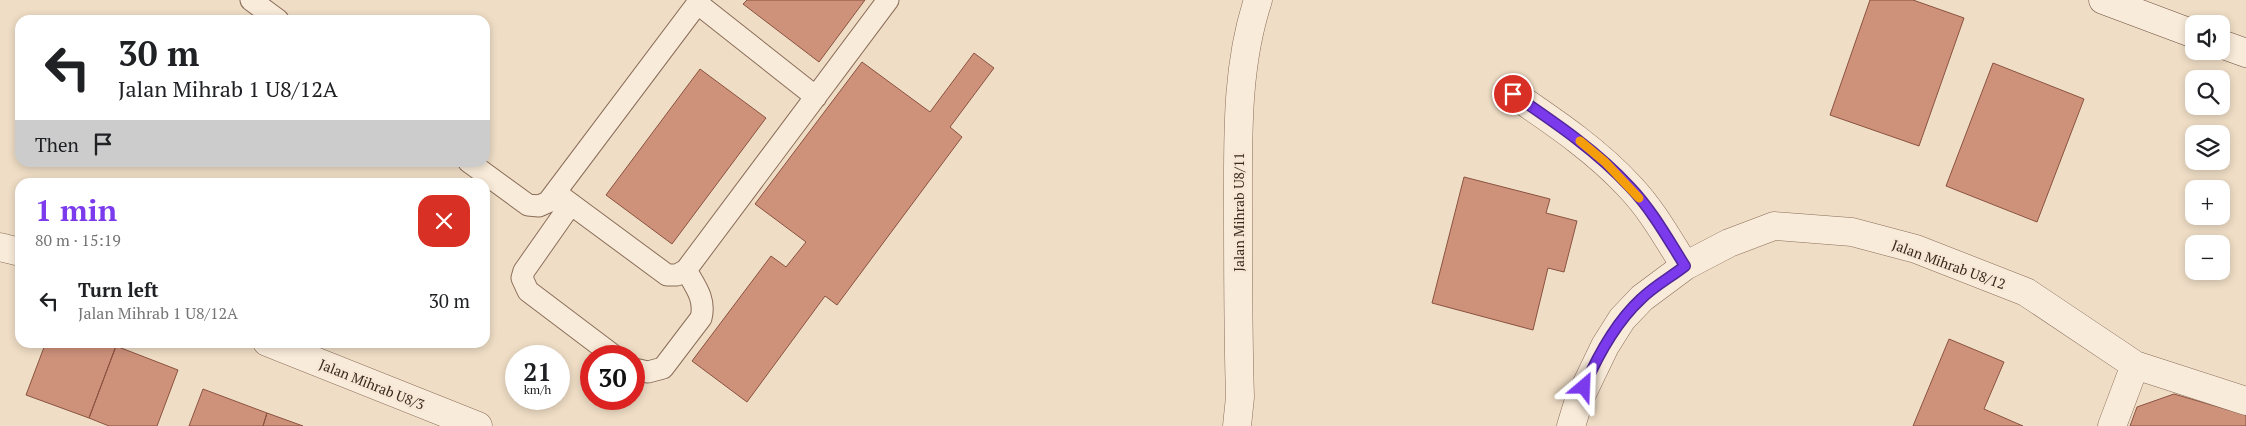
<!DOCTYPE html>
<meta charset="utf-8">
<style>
body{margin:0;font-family:"PT Serif",serif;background:#f6f6f6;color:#202124;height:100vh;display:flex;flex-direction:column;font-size:19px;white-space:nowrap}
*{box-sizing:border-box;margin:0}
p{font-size:16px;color:#757577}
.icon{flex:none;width:28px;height:28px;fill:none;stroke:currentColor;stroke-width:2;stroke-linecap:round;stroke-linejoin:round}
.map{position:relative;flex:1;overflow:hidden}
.sheet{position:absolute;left:15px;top:178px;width:475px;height:170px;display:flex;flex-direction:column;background:#fff;border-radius:15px;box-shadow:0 2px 8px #0003}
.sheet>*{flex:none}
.guide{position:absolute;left:15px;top:15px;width:475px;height:152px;border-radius:15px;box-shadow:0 2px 8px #0003;background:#fff;color:#202124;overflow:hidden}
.tools{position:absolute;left:2185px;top:15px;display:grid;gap:10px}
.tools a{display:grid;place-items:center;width:45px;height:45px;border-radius:10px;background:#fff;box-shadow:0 2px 8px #0003;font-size:25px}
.speed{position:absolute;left:505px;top:345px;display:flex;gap:10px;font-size:25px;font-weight:700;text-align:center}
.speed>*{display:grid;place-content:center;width:65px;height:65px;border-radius:50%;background:#fff;box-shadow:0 2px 8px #0003;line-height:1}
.speed small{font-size:12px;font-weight:400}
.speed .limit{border:8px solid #d22;background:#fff;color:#111}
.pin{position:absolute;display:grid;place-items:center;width:42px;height:42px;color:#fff;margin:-21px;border:2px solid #fff;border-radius:50%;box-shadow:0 1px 5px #0007}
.me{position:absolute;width:55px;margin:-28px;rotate:26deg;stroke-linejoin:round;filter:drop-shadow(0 0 4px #0008)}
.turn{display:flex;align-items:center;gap:18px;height:105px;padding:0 20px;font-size:22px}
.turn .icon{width:65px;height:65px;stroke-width:2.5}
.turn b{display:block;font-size:35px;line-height:42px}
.then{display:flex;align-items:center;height:48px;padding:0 20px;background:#0003;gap:10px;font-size:19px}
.round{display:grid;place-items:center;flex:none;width:52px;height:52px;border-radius:15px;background:#f6f6f6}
.summary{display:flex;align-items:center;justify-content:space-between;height:85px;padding:0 20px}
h1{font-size:30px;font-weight:700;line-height:38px;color:#7c3aed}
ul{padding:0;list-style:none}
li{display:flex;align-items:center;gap:15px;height:75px;padding:0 20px}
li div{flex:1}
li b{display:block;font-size:19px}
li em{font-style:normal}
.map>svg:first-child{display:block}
</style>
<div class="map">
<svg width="2246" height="426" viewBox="0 0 2246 426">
<rect width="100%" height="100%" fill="#efddc5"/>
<!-- building -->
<path fill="#ce917a" stroke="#8a5340" d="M747,0H865L819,62L743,4Z
M1870,0H1913L1964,18L1919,146L1830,115Z
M974,53L994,68L950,127L962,137L837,305L825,296L747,402L692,361L771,256L786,267L806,242L755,204L862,62L930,112Z
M1993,63L2084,99L2037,222L1946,186Z
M700,69L766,118L672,244L606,195Z
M1464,177L1550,199L1546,213L1577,221L1564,272L1548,268L1533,330L1432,303Z
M1949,339L2004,362L1984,409L2023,426H1913Z
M46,342H106L116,346L89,418L26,395Z
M116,346L178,370L157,426H109L89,418Z
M203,389L267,413L263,426H189Z
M2174,394L2246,415V426H2130L2137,407Z
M267,413L303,426H263Z"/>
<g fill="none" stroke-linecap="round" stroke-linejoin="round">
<!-- lane casing -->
<g stroke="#8a6d5a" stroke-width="23">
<path id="lane" d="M251,0L278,20
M697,3L816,97
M469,162L528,205L539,206L548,202L700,0
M556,193L667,275H677L686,270L888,0
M571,204L524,271L522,278L528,291L614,356
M634,369L648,372L663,368L701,318C706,299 695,286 686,270"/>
</g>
<!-- street casing -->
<g stroke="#8a6d5a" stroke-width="29">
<path id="street" d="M1513,94C1554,122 1596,150 1630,187C1652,210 1668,239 1685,266
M0,247L20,252
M267,342L478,426
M1237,426L1240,397C1238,334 1238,271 1238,207C1238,137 1236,67 1258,0
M1571,426L1579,400L1605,346L1622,319L1642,298L1685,266L1729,243L1774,226L1852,232L1916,249L2026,292L2135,365L2246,401
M2112,426L2135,365"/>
</g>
<!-- secondary casing -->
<g stroke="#6c4e3e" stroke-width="29">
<path id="secondary" d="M2103,0L2194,34
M2221,44L2246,53"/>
</g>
<!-- lane -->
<use href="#lane" stroke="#f9ebd9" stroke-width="21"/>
<!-- street -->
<use href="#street" stroke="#f9ebd9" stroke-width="28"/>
<!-- secondary -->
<use href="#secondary" stroke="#f9ebd9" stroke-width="28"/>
</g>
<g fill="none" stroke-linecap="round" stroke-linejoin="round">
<!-- route casing -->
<g stroke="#51269a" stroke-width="12">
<path id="route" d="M1513,94C1554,122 1596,150 1630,187C1652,210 1668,239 1685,266C1671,277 1654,286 1641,299C1616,322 1598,355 1584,387"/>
</g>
<!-- route -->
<use href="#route" stroke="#7c3aed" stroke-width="9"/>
<!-- slow -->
<path stroke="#f59e0b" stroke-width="9" d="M1580,141L1605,162L1639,198"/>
</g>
<g text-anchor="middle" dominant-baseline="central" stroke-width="5" stroke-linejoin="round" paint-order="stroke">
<!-- street labels -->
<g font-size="14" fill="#3a281f" stroke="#f6e8d5">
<text transform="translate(1238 212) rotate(-90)">Jalan Mihrab U8/11</text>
<text transform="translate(1949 264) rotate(20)">Jalan Mihrab U8/12</text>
<text transform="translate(372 384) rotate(22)">Jalan Mihrab U8/3</text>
</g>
</g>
</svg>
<div class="tools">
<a><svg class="icon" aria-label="sound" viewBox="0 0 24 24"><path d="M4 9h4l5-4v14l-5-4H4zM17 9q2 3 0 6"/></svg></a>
<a><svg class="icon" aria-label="search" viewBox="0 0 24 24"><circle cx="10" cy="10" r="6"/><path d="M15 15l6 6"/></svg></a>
<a><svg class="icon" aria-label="layers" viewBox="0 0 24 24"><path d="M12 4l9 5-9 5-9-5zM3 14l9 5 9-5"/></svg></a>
<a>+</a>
<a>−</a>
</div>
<div class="speed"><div>21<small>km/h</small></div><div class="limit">30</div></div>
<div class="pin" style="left:1513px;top:94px;background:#d93025"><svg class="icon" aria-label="arrive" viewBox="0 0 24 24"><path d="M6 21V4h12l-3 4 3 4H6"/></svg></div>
<svg class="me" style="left:1584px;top:387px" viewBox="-20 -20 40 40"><path d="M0-17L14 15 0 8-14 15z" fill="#7c3aed" stroke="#fff" stroke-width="4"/></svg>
<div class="guide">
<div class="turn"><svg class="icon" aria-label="left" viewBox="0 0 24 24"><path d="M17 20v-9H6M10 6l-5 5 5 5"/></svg><div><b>30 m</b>Jalan Mihrab 1 U8/12A</div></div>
<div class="then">Then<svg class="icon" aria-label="arrive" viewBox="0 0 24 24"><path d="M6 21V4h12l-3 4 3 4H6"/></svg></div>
</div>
<section class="sheet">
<div class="summary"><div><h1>1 min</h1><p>80 m · 15:19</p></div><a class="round" style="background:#d93025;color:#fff"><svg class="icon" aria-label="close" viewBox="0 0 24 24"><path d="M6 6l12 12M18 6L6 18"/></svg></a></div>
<ul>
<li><svg class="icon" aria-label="left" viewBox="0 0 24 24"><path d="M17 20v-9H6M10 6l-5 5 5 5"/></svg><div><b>Turn left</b><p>Jalan Mihrab 1 U8/12A</p></div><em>30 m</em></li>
</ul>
</section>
</div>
